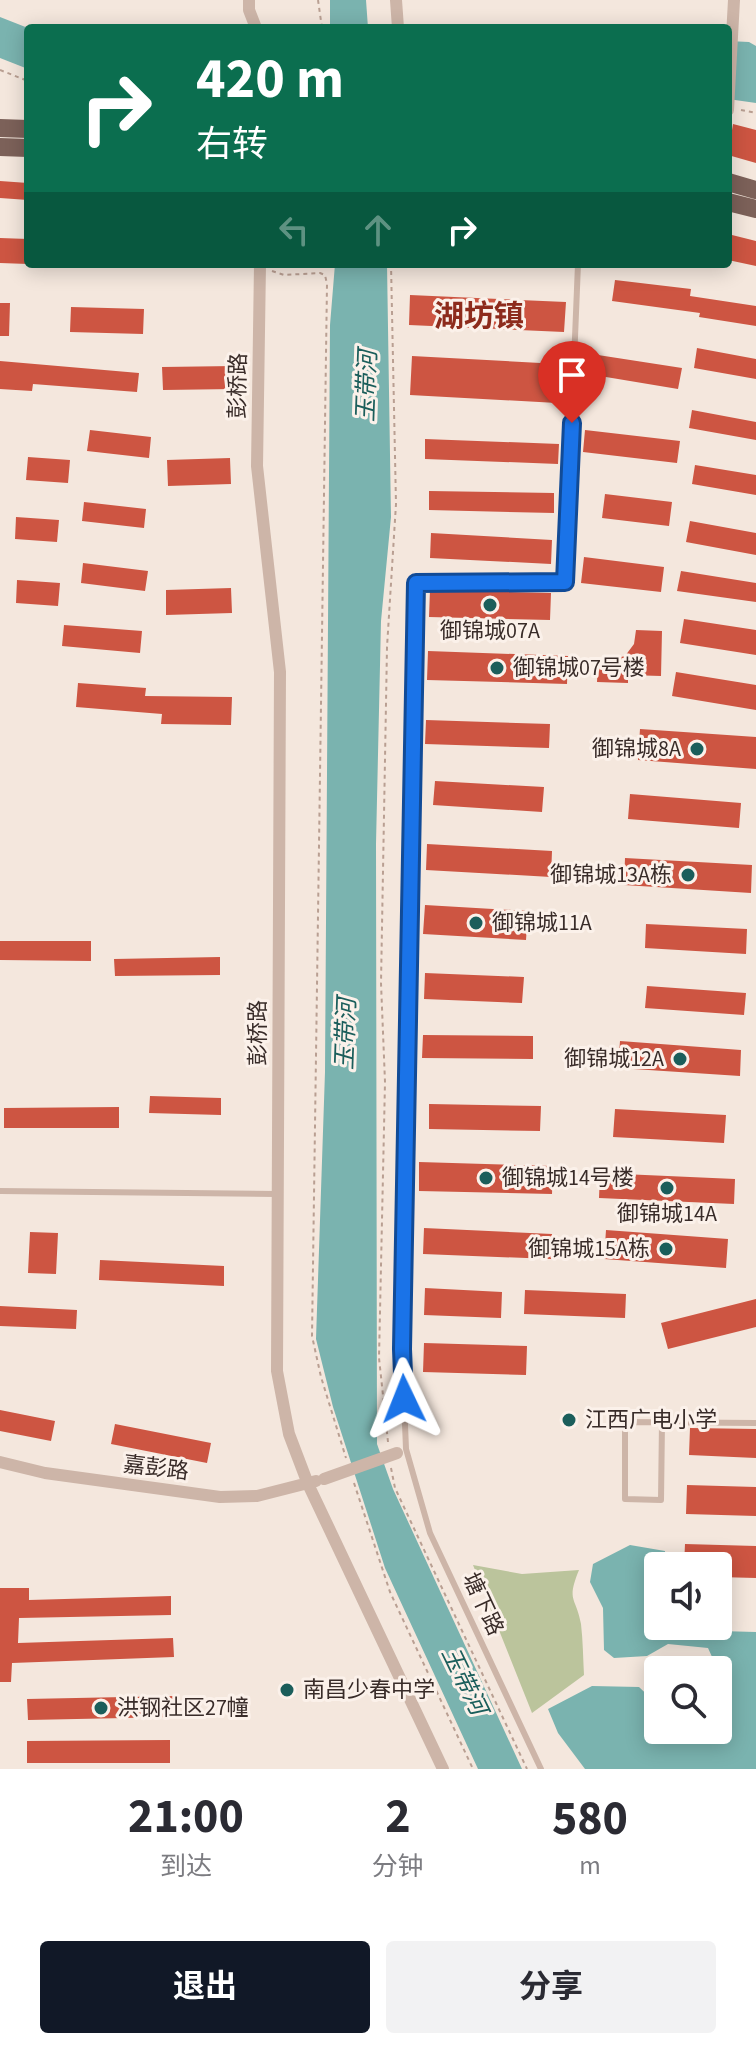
<!DOCTYPE html>
<html lang="zh">
<meta charset="utf-8">
<style>
body{margin:0;font-family:"Source Sans 3","Noto Sans SC",sans-serif;background:#f2f2f3;color:#2b2b33;height:100vh;display:flex;flex-direction:column;font-size:30px;white-space:nowrap}
*{box-sizing:border-box;margin:0}
p{font-size:26px;color:#7c7c81}
.icon{flex:none;width:44px;height:44px;fill:none;stroke:currentColor;stroke-width:2;stroke-linecap:round;stroke-linejoin:round}
.map{position:relative;height:1769px;overflow:hidden}
.side{display:flex;flex-direction:column;background:#fff;flex:1}
.side>*{flex:none}
.banner{position:absolute;left:24px;top:24px;width:708px;height:244px;border-radius:8px;box-shadow:0 4px 20px #0003;background:#0b6e4f;color:#fff;overflow:hidden}
.fabs{position:absolute;left:644px;top:1552px;display:grid;gap:16px}
.fabs a{display:grid;place-items:center;width:88px;height:88px;border-radius:8px;background:#fff;box-shadow:0 4px 20px #0003;font-size:40px}
.pin{position:absolute;display:grid;place-items:center;width:68px;height:68px;color:#fff;margin:-82px -34px;border-radius:50% 50% 50% 0;rotate:-45deg;box-shadow:0 0 8px #0007}
.pin .icon{rotate:45deg}
.me{position:absolute;width:88px;margin:-44px;rotate:358deg;stroke-linejoin:round;filter:drop-shadow(0 0 6px #0008)}
.turn{display:flex;align-items:center;gap:28px;height:168px;padding:0 40px;font-size:36px}
.turn .icon{width:104px;height:104px;stroke-width:2.5}
.turn b{display:block;font-size:56px;line-height:68px}
.lanes{display:flex;align-items:center;height:76px;padding:0 40px;background:#0003;justify-content:center;gap:40px;direction:ltr}
.lanes .off{opacity:.35}
.eta{display:flex;justify-content:space-evenly;align-items:center;height:136px;text-align:center}
.eta b{font-size:48px;font-weight:700;line-height:56px}
.button{display:flex;gap:16px;margin-top:auto;padding:16px 40px}
.button a{flex:1;height:92px;border-radius:8px;background:#111827;color:#fff;font-size:32px;font-weight:700;line-height:92px;text-align:center}
.button a+a{background:#f2f2f3;color:#2b2b33}
.map>svg:first-child{display:block}
</style>
<div class="map">
<svg width="756" height="1769" viewBox="0 0 756 1769">
<rect width="100%" height="100%" fill="#f4e7dd"/>
<!-- green -->
<path fill="#bbc49c" d="M473,1565L522,1574L579,1570C566,1602 576,1596 581,1624C583,1641 583,1658 584,1675L532,1713Z"/>
<!-- water -->
<path fill="#7ab3af" d="M330,0H366L368,28H330Z
M0,17L28,28V69L0,58Z
M728,41L749,42L756,46V103L728,99Z
M335,264H387L391,517L381,621L376,844L377,1444L393,1489L522,1769H478L385,1568L333,1407L316,1339L325,1072L330,325Z
M630,1545L665,1551V1566H658V1626H677L683,1630L756,1632V1769H585L558,1733L548,1709L592,1686L639,1687L658,1705V1730H718V1670L708,1648L668,1644L647,1656L614,1658L604,1650L603,1608L590,1582L593,1564Z"/>
<!-- building -->
<path fill="#cd5542" d="M733,124L756,130V163L728,155Z
M0,181L28,183V200L0,198Z
M728,234L756,241V266L728,260Z
M0,238L28,239V264L0,263Z
M615,280L691,289L690,296L756,306V326L699,317L700,313L612,301Z
M410,295L566,302L564,332L409,325Z
M0,303H10L9,336H0Z
M71,307L144,309L143,334L70,332Z
M697,348L756,359V379L694,368Z
M585,353L682,368L678,389L582,373Z
M412,356L559,364L557,403L410,395Z
M0,361L139,373L137,392L33,384L32,391L0,389Z
M234,366V389L163,390L162,367Z
M692,410L756,422V440L689,428Z
M90,430L151,437L149,458L87,451Z
M585,430L680,441L677,463L583,452Z
M425,439L559,444L558,464L425,459Z
M28,457L70,460L68,483L26,480Z
M230,458L231,484L168,486L167,460Z
M695,465L756,475V495L692,484Z
M429,491L554,493V513L429,510Z
M605,494L672,502L669,526L602,518Z
M84,502L146,509L144,528L82,521Z
M16,517L59,520L57,542L15,539Z
M690,521L756,533V555L686,542Z
M431,533L552,540L551,564L430,558Z
M584,557L664,567L661,592L581,583Z
M83,563L148,571L145,591L81,583Z
M681,571L756,583V602L677,591Z
M17,580L60,583L58,606L16,603Z
M231,588L232,613L166,615V590Z
M430,590L551,593L550,620L429,617Z
M684,619L756,630V655L680,643Z
M64,625L142,631L140,653L62,646Z
M636,630L662,631L661,676L628,675V683L597,682L598,659L609,660L625,656L634,644Z
M428,651L568,656L567,684L427,680Z
M676,672L756,685V710L672,696Z
M78,683L146,688L145,696L232,697L231,725L161,724L162,714L76,707Z
M426,720L550,724L549,748L425,744Z
M640,729L756,737V769L638,760Z
M435,781L544,787L542,812L433,805Z
M630,794L741,803L739,828L628,819Z
M427,844L552,851L551,877L426,870Z
M625,858L752,865L751,893L624,885Z
M425,905L528,911L526,940L423,934Z
M646,924L747,929L746,954L645,948Z
M0,941H91V961L0,960Z
M220,957V975L115,976L114,959Z
M425,973L524,977L522,1003L424,999Z
M647,986L746,993L744,1015L645,1008Z
M423,1035L533,1036V1059L422,1058Z
M620,1041L741,1050L740,1076L618,1068Z
M150,1096L221,1098V1115L149,1113Z
M429,1104L541,1106L540,1131L429,1129Z
M119,1107V1128H4V1108Z
M615,1109L726,1115L724,1143L613,1137Z
M419,1162L553,1166L552,1194L419,1191Z
M600,1173L735,1179L734,1204L599,1198Z
M424,1228L552,1234L551,1259L423,1254Z
M606,1230L728,1239L726,1268L604,1259Z
M30,1232L58,1233L56,1274L28,1273Z
M100,1260L224,1266V1286L99,1280Z
M425,1288L502,1292L501,1318L424,1315Z
M525,1290L626,1294L625,1318L524,1314Z
M756,1299V1327L668,1349L661,1323Z
M0,1306L77,1310L76,1329L0,1326Z
M424,1343L527,1346L526,1375L423,1372Z
M0,1410L55,1421L51,1441L0,1431Z
M115,1424L211,1443L207,1463L111,1444Z
M690,1428L756,1429V1458L689,1455Z
M687,1485L756,1487V1516L686,1514Z
M685,1544L756,1546V1578L718,1577V1566H684Z
M0,1588H29V1600L171,1596V1615L19,1618L18,1643L173,1638L174,1657L12,1663L11,1682H0Z
M174,1696V1717L28,1720L27,1699Z
M170,1740V1763H27V1741Z"/>
<g fill="none" stroke-linecap="round" stroke-linejoin="round">
<!-- path -->
<path stroke="#b99f92" stroke-width="2" stroke-dasharray="4 4" stroke-linecap="butt" d="M318,0L322,28
M0,70L28,81
M741,110L756,113
M272,271L284,275L320,273L325,275L327,284L312,1336L321,1377L346,1458
M388,1442L379,1358L385,1082L381,983L387,647L396,504L391,264
M391,1468L395,1488L527,1769
M354,1483L390,1592L473,1769"/>
<!-- service -->
<path stroke="#cdb5a8" stroke-width="6" d="M0,1191L276,1194
M662,1422L661,1500L625,1499V1422L756,1423
M541,1769L430,1533L406,1449L402,1349L416,583L565,582L578,264"/>
<!-- minor -->
<path stroke="#cdb5a8" stroke-width="12" d="M249,0V10L256,28
M396,0L398,28
M260,264L257,466L280,672L277,1371L289,1434L308,1484L443,1769
M0,1462L45,1473L220,1497L257,1496L316,1481"/>
<!-- primary -->
<path stroke="#7c6159" stroke-width="18" d="M0,128L28,129
M0,147L28,148
M728,182L756,190
M728,202L756,209"/>
<!-- minor-bridge -->
<path stroke="#cdb5a8" stroke-width="12" d="M728,110L734,0
M324,1479L397,1453"/>
</g>
<g fill="none" stroke-linecap="round" stroke-linejoin="round">
<!-- route casing -->
<g stroke="#114b97" stroke-width="20">
<path id="route" d="M404,1399L402,1349L416,583L565,582L572,423"/>
</g>
<!-- route -->
<use href="#route" stroke="#1a73e8" stroke-width="14"/>
</g>
<!-- markers -->
<g fill="#1b5e5b" stroke="#fbf1ea" stroke-width="3">
<circle cx="490" cy="605" r="8"/>
<circle cx="497" cy="668" r="8"/>
<circle cx="697" cy="749" r="8"/>
<circle cx="688" cy="875" r="8"/>
<circle cx="476" cy="923" r="8"/>
<circle cx="680" cy="1059" r="8"/>
<circle cx="486" cy="1178" r="8"/>
<circle cx="667" cy="1188" r="8"/>
<circle cx="666" cy="1249" r="8"/>
<circle cx="569" cy="1420" r="8"/>
<circle cx="287" cy="1690" r="8"/>
<circle cx="101" cy="1708" r="8"/>
</g>
<g text-anchor="middle" dominant-baseline="central" stroke-width="6" stroke-linejoin="round" paint-order="stroke">
<!-- street labels -->
<g font-size="22" fill="#392c29" stroke="#fbf1ea">
<text transform="translate(238 386) rotate(-89)">彭桥路</text>
<text transform="translate(258 1033) rotate(-90)">彭桥路</text>
<text transform="translate(156 1468) rotate(7)">嘉彭路</text>
<text transform="translate(483 1604) rotate(65)">塘下路</text>
</g>
<!-- poi labels -->
<g font-size="22" fill="#392c29" stroke="#fbf1ea" text-anchor="start">
<text x="490" y="631" text-anchor="middle">御锦城07A</text>
<text x="513" y="668">御锦城07号楼</text>
<text x="681" y="749" text-anchor="end">御锦城8A</text>
<text x="672" y="875" text-anchor="end">御锦城13A栋</text>
<text x="492" y="923">御锦城11A</text>
<text x="664" y="1059" text-anchor="end">御锦城12A</text>
<text x="502" y="1178">御锦城14号楼</text>
<text x="667" y="1214" text-anchor="middle">御锦城14A</text>
<text x="650" y="1249" text-anchor="end">御锦城15A栋</text>
<text x="585" y="1420">江西广电小学</text>
<text x="303" y="1690">南昌少春中学</text>
<text x="117" y="1708">洪钢社区27幢</text>
</g>
<!-- water labels -->
<g font-size="24" font-style="italic" fill="#1b5e5b" stroke="#fbf1ea">
<text transform="translate(367 386) rotate(-88)">玉带河</text>
<text transform="translate(346 1034) rotate(-88)">玉带河</text>
<text transform="translate(464 1681) rotate(64)">玉带河</text>
</g>
<!-- district labels -->
<g font-size="30" font-weight="bold" fill="#8d2b1c" stroke="#fbf1ea">
<text x="479" y="316">湖坊镇</text>
</g>
</g>
</svg>
<div class="fabs">
<a><svg class="icon" aria-label="sound" viewBox="0 0 24 24"><path d="M4 9h4l5-4v14l-5-4H4zM17 9q2 3 0 6"/></svg></a>
<a><svg class="icon" aria-label="search" viewBox="0 0 24 24"><circle cx="10" cy="10" r="6"/><path d="M15 15l6 6"/></svg></a>
</div>
<div class="pin" style="left:572px;top:423px;background:#d93025"><svg class="icon" aria-label="arrive" viewBox="0 0 24 24"><path d="M6 21V4h12l-3 4 3 4H6"/></svg></div>
<svg class="me" style="left:404px;top:1399px" viewBox="-20 -20 40 40"><path d="M0-17L14 15 0 8-14 15z" fill="#1a73e8" stroke="#fff" stroke-width="4"/></svg>
<div class="banner">
<div class="turn"><svg class="icon" aria-label="right" viewBox="0 0 24 24"><path d="M7 20v-9h11M14 6l5 5-5 5"/></svg><div><b>420 m</b>右转</div></div>
<div class="lanes"><svg class="icon off" aria-label="left" viewBox="0 0 24 24"><path d="M17 20v-9H6M10 6l-5 5 5 5"/></svg><svg class="icon off" aria-label="ahead" viewBox="0 0 24 24"><path d="M12 20V5M6 11l6-6 6 6"/></svg><svg class="icon" aria-label="right" viewBox="0 0 24 24"><path d="M7 20v-9h11M14 6l5 5-5 5"/></svg></div>
</div>
</div>
<section class="side">
<div class="eta">
<div><b>21:00</b><p>到达</p></div>
<div><b>2</b><p>分钟</p></div>
<div><b>580</b><p>m</p></div>
</div>
<div class="button"><a>退出</a><a>分享</a></div>
</section>
